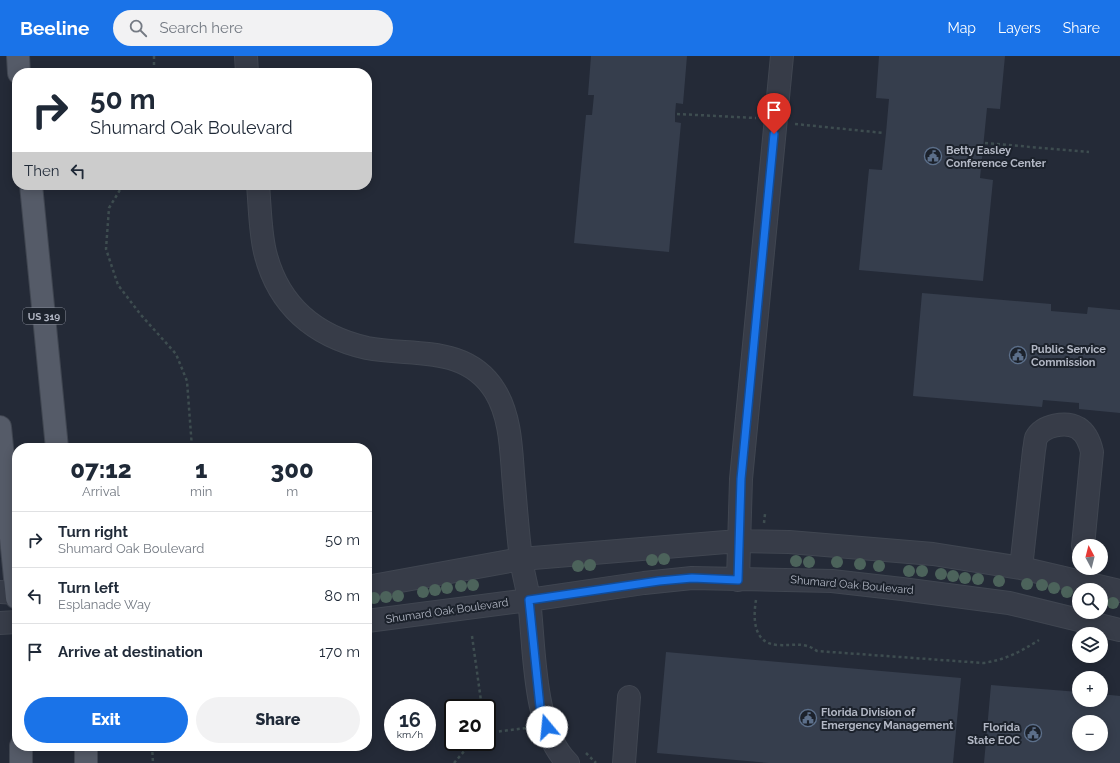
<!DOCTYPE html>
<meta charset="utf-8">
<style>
body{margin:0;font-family:Raleway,sans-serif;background:#f2f2f3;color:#1f2937;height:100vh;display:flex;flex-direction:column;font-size:15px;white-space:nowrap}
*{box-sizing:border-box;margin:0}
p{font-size:13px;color:#747a83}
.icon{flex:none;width:22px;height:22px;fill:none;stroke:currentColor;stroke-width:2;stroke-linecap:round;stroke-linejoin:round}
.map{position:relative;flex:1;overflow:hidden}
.sheet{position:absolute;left:12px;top:387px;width:360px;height:308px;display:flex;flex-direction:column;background:#fff;border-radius:16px;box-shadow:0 2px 10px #0003}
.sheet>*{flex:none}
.top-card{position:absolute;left:12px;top:12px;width:360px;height:122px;border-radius:16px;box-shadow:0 2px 10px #0003;background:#fff;color:#1f2937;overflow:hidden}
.needle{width:26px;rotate:353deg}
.controls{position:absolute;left:1072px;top:483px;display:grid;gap:8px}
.controls a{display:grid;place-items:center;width:36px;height:36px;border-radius:50%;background:#fff;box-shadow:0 2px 10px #0003;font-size:20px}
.speed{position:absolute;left:384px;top:643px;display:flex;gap:8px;font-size:20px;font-weight:700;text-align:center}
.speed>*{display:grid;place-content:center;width:52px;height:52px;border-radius:50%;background:#fff;box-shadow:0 2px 10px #0003;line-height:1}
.speed small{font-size:10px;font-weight:400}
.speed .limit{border:2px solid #111;border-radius:6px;background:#fff;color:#111}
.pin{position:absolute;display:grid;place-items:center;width:34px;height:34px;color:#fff;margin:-41px -17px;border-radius:50% 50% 50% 0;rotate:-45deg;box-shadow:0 0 4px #0007}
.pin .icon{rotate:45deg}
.me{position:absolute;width:44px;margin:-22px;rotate:343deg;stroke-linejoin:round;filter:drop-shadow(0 0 3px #0008)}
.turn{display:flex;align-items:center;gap:14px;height:84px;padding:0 12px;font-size:18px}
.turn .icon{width:52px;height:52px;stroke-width:2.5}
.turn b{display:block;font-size:28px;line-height:34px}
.then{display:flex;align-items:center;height:38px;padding:0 12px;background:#0003;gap:8px;font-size:15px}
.eta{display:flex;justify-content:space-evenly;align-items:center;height:68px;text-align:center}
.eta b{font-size:24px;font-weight:800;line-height:28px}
.cta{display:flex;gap:8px;margin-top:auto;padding:8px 12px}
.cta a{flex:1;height:46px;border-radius:24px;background:#1a73e8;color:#fff;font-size:16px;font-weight:800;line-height:46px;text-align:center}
.cta a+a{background:#f2f2f3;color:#1f2937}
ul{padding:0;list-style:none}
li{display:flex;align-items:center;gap:12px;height:56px;padding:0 12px;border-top:1px solid #e0e1e3}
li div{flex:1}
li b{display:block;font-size:15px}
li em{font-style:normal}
header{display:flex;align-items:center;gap:24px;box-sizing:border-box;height:56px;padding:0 20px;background:#1a73e8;color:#fff}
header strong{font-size:19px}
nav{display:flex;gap:22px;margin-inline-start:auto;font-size:14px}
.search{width:280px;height:36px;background:#f2f2f3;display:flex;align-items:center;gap:10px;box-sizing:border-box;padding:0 14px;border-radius:22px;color:#747a83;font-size:15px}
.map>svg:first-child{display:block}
</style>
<header>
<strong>Beeline</strong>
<div class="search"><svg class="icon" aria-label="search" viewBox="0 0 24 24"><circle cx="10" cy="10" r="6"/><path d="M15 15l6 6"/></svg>Search here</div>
<nav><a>Map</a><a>Layers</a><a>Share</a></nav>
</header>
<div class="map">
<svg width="1120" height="707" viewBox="0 0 1120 707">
<rect width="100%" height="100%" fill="#242a37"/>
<!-- building -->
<path fill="#363e4d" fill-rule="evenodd" d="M591,0H687L683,48L676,47L675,58V66L681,67L669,196L574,187L586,59H592L594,39H588Z
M879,0H1005L1000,53L987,52L980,122L993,124L983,225L859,214L869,113L882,114L886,77L889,43L876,42Z
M922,237L1051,248V255L1087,258L1088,251L1120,254V357L1079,353V347L1043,344L1042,351L913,340Z
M666,596L961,622L953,707H769L657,697Z
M991,629L1079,636V644H1101V638L1120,640V707H984ZM1079,666H1101V688H1079Z"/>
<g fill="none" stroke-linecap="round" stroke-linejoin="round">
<!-- minor casing -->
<g stroke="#404651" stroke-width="24">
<path id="minor" d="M246,0L247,17
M258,129C260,151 260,175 265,196C278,249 314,280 367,292C412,301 466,288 495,335C512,363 511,398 514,429C516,454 518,479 521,503C523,517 527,530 529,544C535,591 532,672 568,707
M1021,512L1034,394C1035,390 1035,385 1036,382C1043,369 1066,365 1078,372C1086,377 1090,387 1092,396L1083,490
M738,524L741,423L782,0
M367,531L521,503L738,485L789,486L933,498L1021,512L1120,535
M0,536L17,537
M367,565L529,544L644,527L692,522L832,525L902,533L1009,547L1120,574
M0,567L17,566
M624,707L629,641"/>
</g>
<!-- major casing -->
<g stroke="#404651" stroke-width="24">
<path id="major" d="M18,0L19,17
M31,129L57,392
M0,371L17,542
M21,690V707
M86,690V707"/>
</g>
<!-- path -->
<path stroke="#3e4d50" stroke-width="2.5" stroke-dasharray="3 3" stroke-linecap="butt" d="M154,0V17
M677,58L756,62
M795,68L884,77
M985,87L1089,96
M123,129L109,152L106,193L118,229L141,259L176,298L187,325L192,392
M764,467L765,458
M756,544C753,562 753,588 778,589C793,590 803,585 817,595L983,607C1005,604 1020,596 1039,584
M472,580L482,652
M487,677L526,672
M152,690L153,707
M586,697L596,707
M454,707L472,686"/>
<!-- minor -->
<use href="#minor" stroke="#373c48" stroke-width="22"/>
<!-- major -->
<use href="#major" stroke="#555b68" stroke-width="22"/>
</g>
<!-- trees -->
<g fill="#4c635b">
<circle cx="664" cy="503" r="6"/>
<circle cx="652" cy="504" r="6"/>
<circle cx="796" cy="505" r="6"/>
<circle cx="809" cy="506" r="6"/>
<circle cx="837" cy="506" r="6"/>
<circle cx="860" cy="508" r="6"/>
<circle cx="590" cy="509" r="6"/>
<circle cx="578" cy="510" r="6"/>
<circle cx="879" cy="510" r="6"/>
<circle cx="909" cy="515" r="6"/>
<circle cx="922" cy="515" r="6"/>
<circle cx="941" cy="518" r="6"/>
<circle cx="953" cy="520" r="6"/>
<circle cx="965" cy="522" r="6"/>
<circle cx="978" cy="523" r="6"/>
<circle cx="999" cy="525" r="6"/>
<circle cx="1027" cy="528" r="6"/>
<circle cx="473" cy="529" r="6"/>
<circle cx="1042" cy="529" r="6"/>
<circle cx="461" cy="530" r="6"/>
<circle cx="447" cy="532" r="6"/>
<circle cx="1054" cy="532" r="6"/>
<circle cx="435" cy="534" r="6"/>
<circle cx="423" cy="536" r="6"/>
<circle cx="1067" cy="536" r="6"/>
<circle cx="398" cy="540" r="6"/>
<circle cx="386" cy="541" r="6"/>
<circle cx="374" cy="542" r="6"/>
<circle cx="1113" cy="547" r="6"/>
</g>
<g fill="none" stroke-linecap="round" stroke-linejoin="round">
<!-- route casing -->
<g stroke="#114b97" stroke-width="10">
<path id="route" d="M547,671L540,651L529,544L659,525L692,522L738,524L741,423L774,78"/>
</g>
<!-- route -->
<use href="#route" stroke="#1a73e8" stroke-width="7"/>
</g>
<!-- icons -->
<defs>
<g id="civic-ring" transform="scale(0.9)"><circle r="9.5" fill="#1c222c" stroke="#5c6f8a" stroke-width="1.5"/><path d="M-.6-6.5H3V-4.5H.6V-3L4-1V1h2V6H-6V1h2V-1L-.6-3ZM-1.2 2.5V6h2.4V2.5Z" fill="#5c6f8a"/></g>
</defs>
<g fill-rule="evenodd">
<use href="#civic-ring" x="933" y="100"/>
<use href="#civic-ring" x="1018" y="299"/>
<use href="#civic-ring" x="808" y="662"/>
<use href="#civic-ring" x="1033" y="677"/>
</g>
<g text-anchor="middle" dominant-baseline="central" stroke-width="4" stroke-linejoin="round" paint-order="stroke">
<!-- shield labels -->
<rect fill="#1c222c" stroke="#858a96" stroke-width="1" x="23" y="252" width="42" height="16" rx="3"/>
<g font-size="10" font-weight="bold" fill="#b2b7c4">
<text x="44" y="260">US 319</text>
</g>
<!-- poi labels -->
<g font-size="11" font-weight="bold" fill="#b2b7c4" stroke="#1c222c" text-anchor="start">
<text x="946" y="94">Betty Easley<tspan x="946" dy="13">Conference Center</tspan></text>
<text x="1031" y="293">Public Service<tspan x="1031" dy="13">Commission</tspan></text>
<text x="821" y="656">Florida Division of<tspan x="821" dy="13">Emergency Management</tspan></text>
<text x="1020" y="671" text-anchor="end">Florida<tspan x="1020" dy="13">State EOC</tspan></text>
</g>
<!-- street labels -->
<g font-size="11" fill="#b2b7c4" stroke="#1c222c">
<text transform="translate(852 529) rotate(5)">Shumard Oak Boulevard</text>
<text transform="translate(447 555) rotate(-8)">Shumard Oak Boulevard</text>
</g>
</g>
</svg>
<div class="controls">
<a><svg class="needle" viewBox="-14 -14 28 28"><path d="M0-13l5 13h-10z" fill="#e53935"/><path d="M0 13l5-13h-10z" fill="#747a83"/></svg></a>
<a><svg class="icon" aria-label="search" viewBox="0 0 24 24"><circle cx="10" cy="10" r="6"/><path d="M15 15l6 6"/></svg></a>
<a><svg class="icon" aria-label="layers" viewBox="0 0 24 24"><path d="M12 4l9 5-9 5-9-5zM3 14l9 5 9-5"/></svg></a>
<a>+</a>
<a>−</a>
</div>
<div class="speed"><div>16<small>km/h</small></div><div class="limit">20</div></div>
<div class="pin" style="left:774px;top:78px;background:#d93025"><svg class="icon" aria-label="arrive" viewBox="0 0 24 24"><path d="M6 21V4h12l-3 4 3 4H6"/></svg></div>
<svg class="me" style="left:547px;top:671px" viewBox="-20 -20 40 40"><circle r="19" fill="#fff"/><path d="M0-13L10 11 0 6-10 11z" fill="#1a73e8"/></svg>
<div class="top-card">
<div class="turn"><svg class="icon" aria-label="right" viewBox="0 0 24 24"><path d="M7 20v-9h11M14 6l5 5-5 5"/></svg><div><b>50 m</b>Shumard Oak Boulevard</div></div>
<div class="then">Then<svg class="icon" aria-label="left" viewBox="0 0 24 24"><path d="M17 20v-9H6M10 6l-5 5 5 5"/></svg></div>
</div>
<section class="sheet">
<div class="eta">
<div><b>07:12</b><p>Arrival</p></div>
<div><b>1</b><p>min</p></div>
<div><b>300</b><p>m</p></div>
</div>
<ul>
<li><svg class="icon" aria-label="right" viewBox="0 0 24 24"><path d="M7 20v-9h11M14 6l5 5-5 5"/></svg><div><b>Turn right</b><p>Shumard Oak Boulevard</p></div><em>50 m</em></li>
<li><svg class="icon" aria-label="left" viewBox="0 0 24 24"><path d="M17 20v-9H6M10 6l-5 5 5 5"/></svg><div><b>Turn left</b><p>Esplanade Way</p></div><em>80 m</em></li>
<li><svg class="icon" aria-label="arrive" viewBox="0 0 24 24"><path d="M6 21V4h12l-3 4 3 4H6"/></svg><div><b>Arrive at destination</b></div><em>170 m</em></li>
</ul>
<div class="cta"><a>Exit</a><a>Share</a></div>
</section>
</div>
